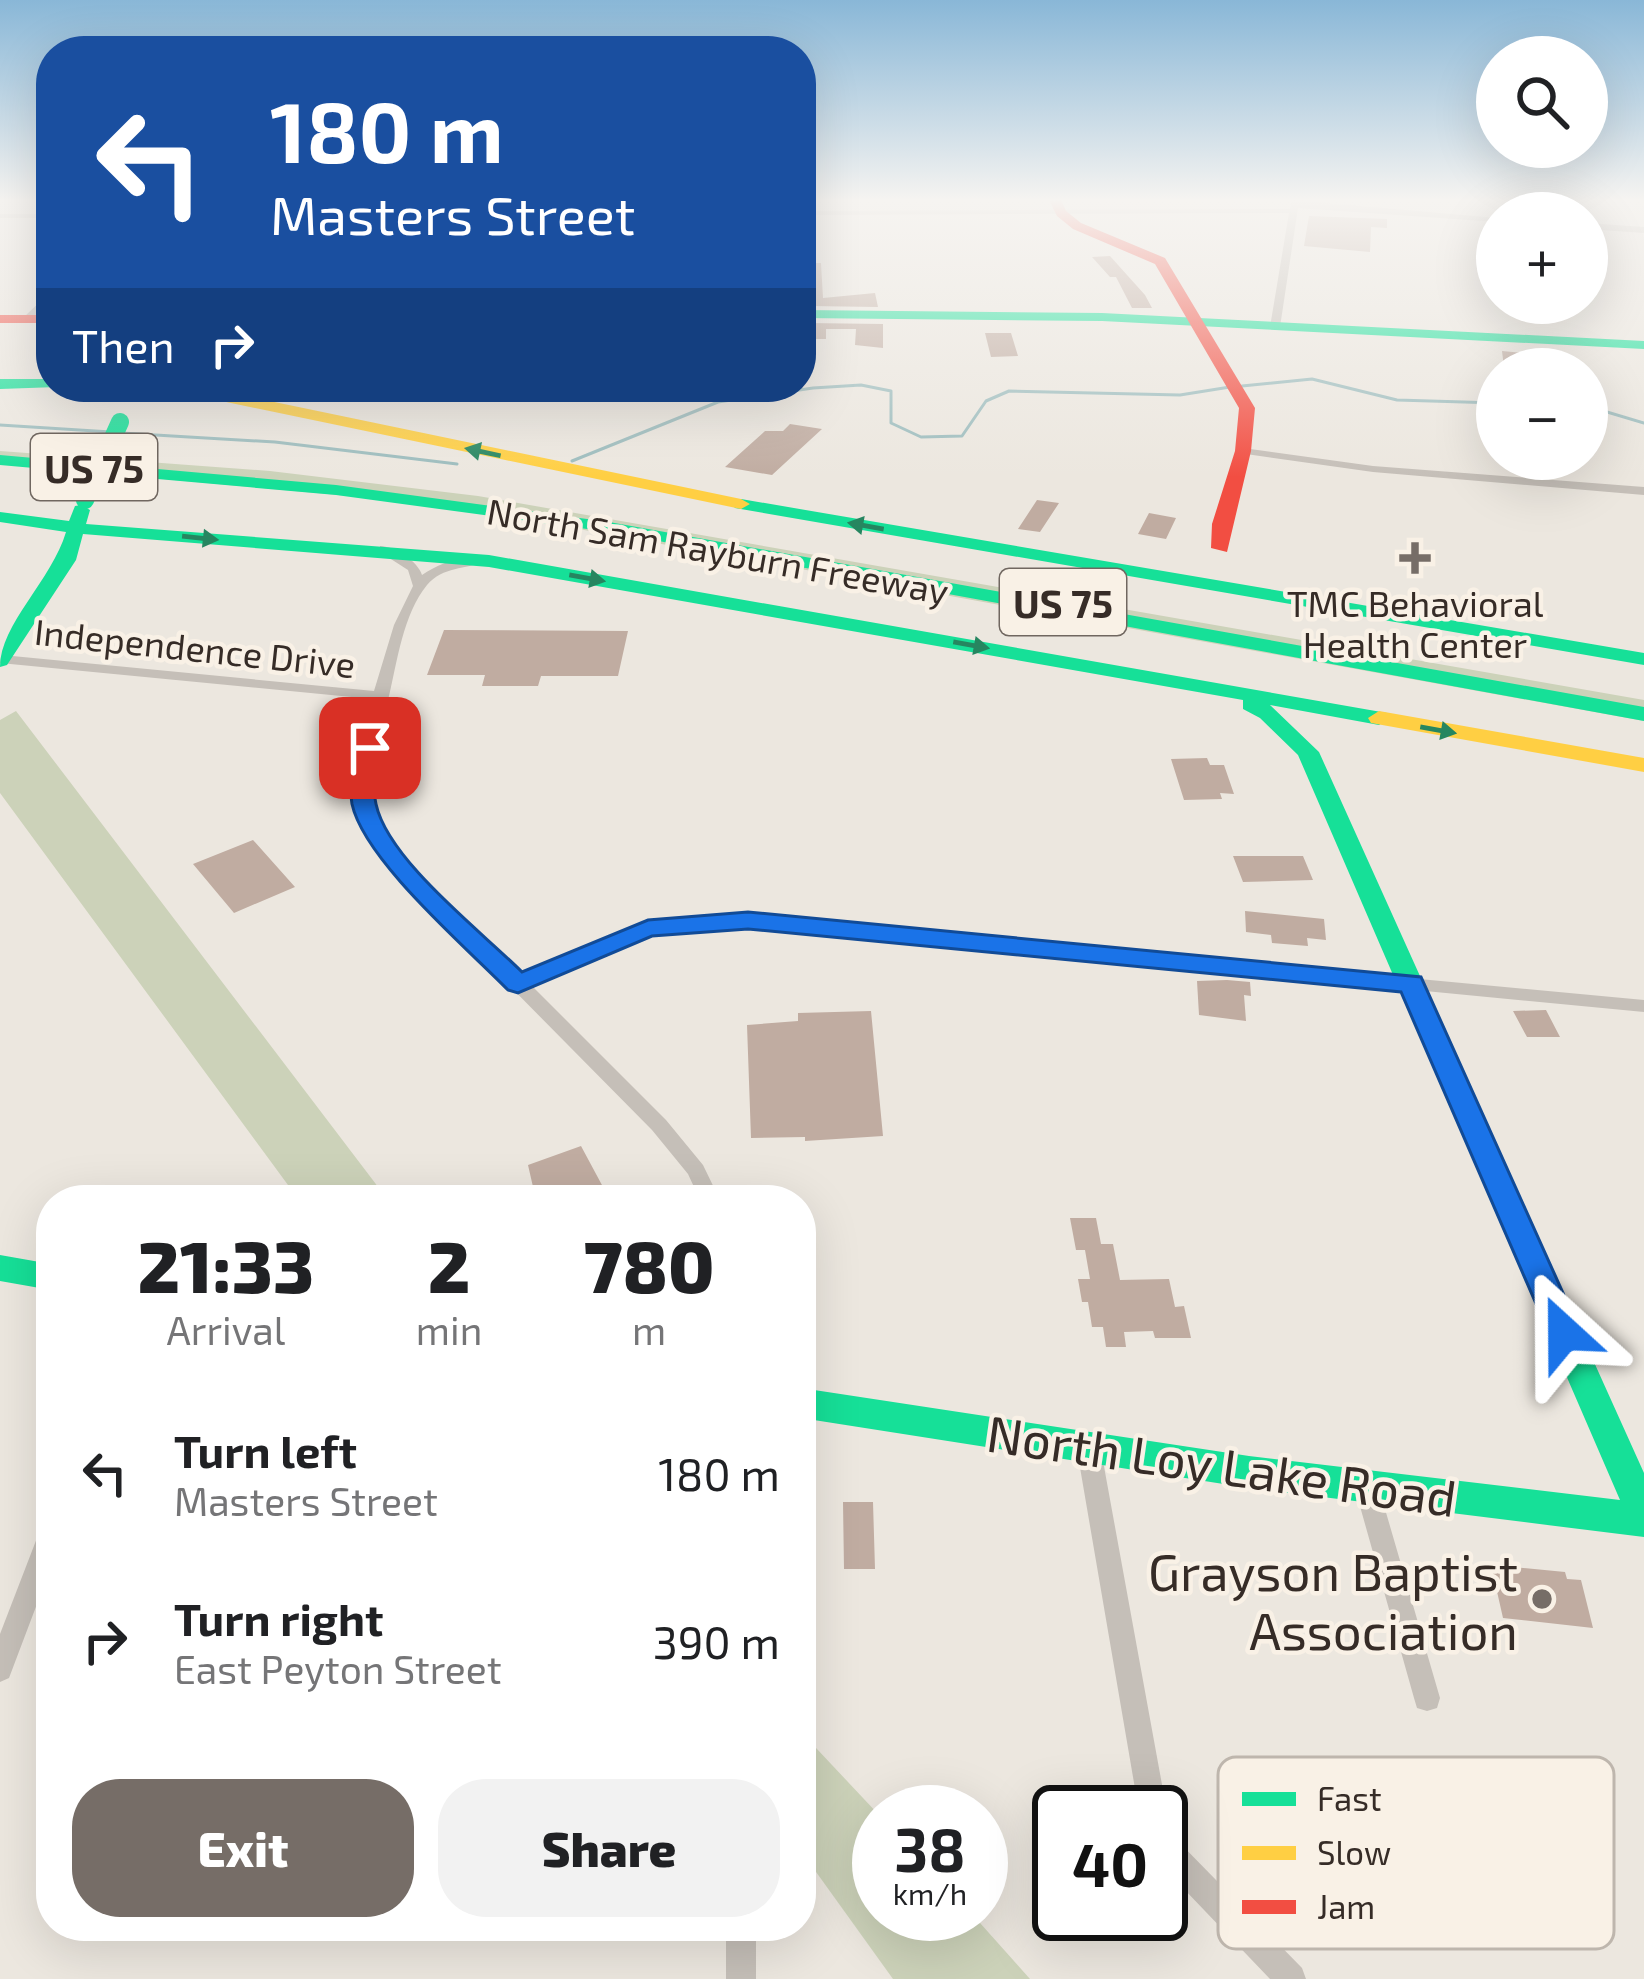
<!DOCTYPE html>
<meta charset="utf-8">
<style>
body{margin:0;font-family:"Exo 2",sans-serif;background:#f2f2f2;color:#202124;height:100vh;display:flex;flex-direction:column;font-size:45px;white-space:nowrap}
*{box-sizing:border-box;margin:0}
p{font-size:39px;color:#757577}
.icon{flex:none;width:66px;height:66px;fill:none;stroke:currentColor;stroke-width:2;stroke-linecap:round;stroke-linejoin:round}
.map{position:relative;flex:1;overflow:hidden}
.panel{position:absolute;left:36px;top:1185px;width:780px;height:756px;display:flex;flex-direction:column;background:#fff;border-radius:48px;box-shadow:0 12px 48px #0002}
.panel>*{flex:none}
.hud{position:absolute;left:36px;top:36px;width:780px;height:366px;border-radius:48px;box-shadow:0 12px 48px #0002;background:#1a4fa0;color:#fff;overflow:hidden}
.tools{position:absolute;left:1476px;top:36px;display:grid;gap:24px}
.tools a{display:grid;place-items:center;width:132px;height:132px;border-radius:50%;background:#fff;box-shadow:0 12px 48px #0002;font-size:60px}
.speed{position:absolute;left:852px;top:1785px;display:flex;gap:24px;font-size:60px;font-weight:700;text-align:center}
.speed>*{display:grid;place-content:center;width:156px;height:156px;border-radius:50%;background:#fff;box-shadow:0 12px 48px #0002;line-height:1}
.speed small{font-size:30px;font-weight:400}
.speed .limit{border:6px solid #111;border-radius:18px;background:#fff;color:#111}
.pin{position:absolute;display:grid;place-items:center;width:102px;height:102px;color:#fff;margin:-51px;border-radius:24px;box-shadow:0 6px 18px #0006}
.me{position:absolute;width:132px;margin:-66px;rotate:336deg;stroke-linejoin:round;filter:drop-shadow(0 0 9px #0008)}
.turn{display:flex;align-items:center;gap:42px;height:252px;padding:0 36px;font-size:54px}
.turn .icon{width:156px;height:156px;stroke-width:2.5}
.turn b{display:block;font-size:84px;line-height:102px}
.then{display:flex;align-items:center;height:114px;padding:0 36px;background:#0003;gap:24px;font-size:45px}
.eta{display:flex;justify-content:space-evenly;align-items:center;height:204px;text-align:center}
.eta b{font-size:72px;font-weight:800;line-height:84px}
.primary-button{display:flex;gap:24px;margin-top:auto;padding:24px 36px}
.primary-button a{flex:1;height:138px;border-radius:48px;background:#766d67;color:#fff;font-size:48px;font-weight:800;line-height:138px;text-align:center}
.primary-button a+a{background:#f2f2f2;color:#202124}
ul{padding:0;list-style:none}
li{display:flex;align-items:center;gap:36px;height:168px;padding:0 36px}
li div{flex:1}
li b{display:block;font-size:45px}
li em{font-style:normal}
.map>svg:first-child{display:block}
</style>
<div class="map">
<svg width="1644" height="1979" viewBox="0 0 1644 1979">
<rect width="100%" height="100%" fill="#ece7df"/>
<!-- green -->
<path fill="#ccd2b9" d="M0,451L270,471L478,496L1644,700V721L490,513L393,500L0,464Z
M16,711L388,1200H299L0,793V720Z
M801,1732L879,1815V1914H972L1030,1979H893L801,1851Z"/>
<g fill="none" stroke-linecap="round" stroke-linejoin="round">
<!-- stream -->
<path stroke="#9cbcbd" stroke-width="3" d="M1242,386L1312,379L1397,400L1497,403
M1587,406L1644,423
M0,425L111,432
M122,433L275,442L457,464
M572,461L718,402L813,388L861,385L891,391V423L921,437L962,436L986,401L1009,391L1180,395L1230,387"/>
</g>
<!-- building -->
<path fill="#c0aca1" d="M1309,216L1387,219V228L1371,227L1370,252L1304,246Z
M1110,256L1145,295L1152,308H1132L1116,277H1110L1092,257Z
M814,263H821L823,298L875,293L878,307L810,306Z
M808,323L883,324V348L855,345L856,329H826V339H801V325Z
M985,333H1011L1018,356L991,357Z
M1502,351L1554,356L1557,369L1504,367Z
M790,424L822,429L772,475L725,467L765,431H783Z
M1037,500L1059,503L1040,532L1018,529Z
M1149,513L1176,518L1166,539L1138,534Z
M444,630L628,631L618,676H541L538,686H482L485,675H427Z
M1207,758L1210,765H1224L1234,794L1220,793L1222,799L1184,800L1171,759Z
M253,840L295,887L234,913L193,864Z
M1233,856H1303L1313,880L1243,882Z
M1245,911L1324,919L1326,940L1307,938L1308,946L1272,943L1271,935L1246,932Z
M1227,980L1250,982L1251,996L1244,995L1246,1021L1199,1015L1197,981Z
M1546,1010L1560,1037H1527L1513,1011Z
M871,1011L883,1136L805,1141V1137L751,1138L747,1025L798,1021V1013Z
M581,1146L610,1200H536L528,1165Z
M1070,1218H1096L1101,1244H1113L1120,1280L1169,1279L1175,1307L1184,1306L1191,1338H1155L1153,1331L1124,1332L1126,1347H1106L1103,1327H1092L1088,1302H1082L1078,1279H1090L1085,1250H1076Z
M843,1502H873L875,1569H844Z
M1491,1565L1565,1572L1567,1579L1581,1580L1593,1628L1503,1618Z"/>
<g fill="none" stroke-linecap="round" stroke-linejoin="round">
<!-- street -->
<path fill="#c5bfb8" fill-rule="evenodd" d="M1292,200L1497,218V222L1298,208L1280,327L1275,330L1270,327L1289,213L801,215V211L1290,209Z
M1571,200H1579L1581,204L1574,206Z
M0,214H51V218H0Z
M1587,223L1644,227V233L1587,229Z
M51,291V299L30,321H24V317Z
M1243,448L1373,466L1644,487V495L1373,472L1239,453L1237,451Z
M380,546C394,546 418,561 422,575C439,563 466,553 484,561C466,570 443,566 427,585C403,614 397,663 389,696C380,734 359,783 378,821C392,851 420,875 443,898C469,924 495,950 521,976L642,924L748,916L1644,1000V1012L748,926L651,933L531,985L666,1120L703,1165L720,1200H700L688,1174L652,1130L400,875C387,857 371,841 361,821C345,785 363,735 372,699L0,663L2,655L374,691L394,625L413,586L408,570L380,552Z
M1089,1439L1097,1443L1101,1450L1167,1812L1161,1823V1812H1139L1077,1450L1081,1443Z
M1366,1474L1375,1477L1378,1485L1440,1698L1437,1708L1427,1711L1417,1708L1414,1698L1354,1485L1357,1477Z
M51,1522V1567L9,1678L0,1682V1634L42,1525Z
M1161,1830L1171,1834L1302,1968L1306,1979H1270L1161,1865Z
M726,1926H756V1979H726Z"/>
<!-- fast -->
<path fill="#16e098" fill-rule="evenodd" d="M801,310L1102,313L1644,341V349L1102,321L801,318Z
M0,379H51V387H57L0,389Z
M0,455L336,485L609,522L1644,707V721L609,532L336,495L0,465Z
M741,499L1644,653V665L735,508L732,504Z
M81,505L90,510L86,524L489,555L1387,713L1390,718L1379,725L1270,705L1319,752L1644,1473V1537L1249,1488L801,1418V1388L1249,1456L1620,1500L1298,755L1260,718L1243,709V700L489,567L83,534L76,560L7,665L0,667C0,624 52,580 66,532L0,522V512L69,521L75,506Z
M0,1255L51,1264V1290L0,1281Z"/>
<!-- slow -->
<path fill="#ffcf43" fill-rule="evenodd" d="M132,387L207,388L741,499L750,504L741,509L207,398L140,392Z
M1379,711L1644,758V772L1371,723L1368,718Z"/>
<!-- jam -->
<path fill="#f24e42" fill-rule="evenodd" d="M1049,200H1061L1066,211L1081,223L1165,258L1255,408L1251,451L1227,552L1211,548L1212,524L1235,451L1239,408L1155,264L1073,229L1057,216Z
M0,315H51V323H0Z"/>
<!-- fast-bridge -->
<path stroke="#16e098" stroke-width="18" d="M85,500L120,422"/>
</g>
<!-- one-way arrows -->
<defs><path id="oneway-solid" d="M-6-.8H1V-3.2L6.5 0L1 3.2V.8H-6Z" transform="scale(3)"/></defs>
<g fill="#268660">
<use href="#oneway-solid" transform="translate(483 452) rotate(-168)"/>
<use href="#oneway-solid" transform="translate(866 526) rotate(-170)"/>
<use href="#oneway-solid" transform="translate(200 538) rotate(6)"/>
<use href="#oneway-solid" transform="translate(587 578) rotate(10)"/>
<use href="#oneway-solid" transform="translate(971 645) rotate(10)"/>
<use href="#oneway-solid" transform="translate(1438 730) rotate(10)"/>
</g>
<!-- sky -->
<linearGradient id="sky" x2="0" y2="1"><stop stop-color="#89b7d7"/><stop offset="0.42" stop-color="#f6f4f1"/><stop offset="1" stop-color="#f6f4f1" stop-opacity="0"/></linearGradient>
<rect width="1644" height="477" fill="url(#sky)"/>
<!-- route -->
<path fill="#1a73e8" stroke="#114b97" stroke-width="3" d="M370,742L382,748C379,765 372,788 376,804C388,860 481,931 522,972L648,920L748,912L1421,977L1581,1333L1576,1343L1564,1347L1553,1343L1401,992L748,929L652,936L518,993L508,990C467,948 364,860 352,804C349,788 356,765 359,748Z"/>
<!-- markers -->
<g fill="#766d67" stroke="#f9f1e6" stroke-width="4.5">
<path d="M1409 540h12v12h12v12h-12v12h-12v-12h-12v-12h12z"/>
<circle cx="1542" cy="1599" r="12"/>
</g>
<g text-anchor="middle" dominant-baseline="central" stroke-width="9" stroke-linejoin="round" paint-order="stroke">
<!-- far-street labels -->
<g font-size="36" fill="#362c27" stroke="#f9f1e6">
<text transform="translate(718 550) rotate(10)">North Sam Rayburn Freeway</text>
<text transform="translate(195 647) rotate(6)">Independence Drive</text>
</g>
<!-- far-poi labels -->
<g font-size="36" fill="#362c27" stroke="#f9f1e6">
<text x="1415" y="602">TMC Behavioral<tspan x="1415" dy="41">Health Center</tspan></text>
</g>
<!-- shield labels -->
<g fill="#f9f1e6" stroke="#706760" stroke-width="3">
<rect x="31" y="434" width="126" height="66" rx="9"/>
<rect x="1000" y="569" width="126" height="66" rx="9"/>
</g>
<g font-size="39" font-weight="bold" fill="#362c27">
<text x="94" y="467">US 75</text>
<text x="1063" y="602">US 75</text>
</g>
<!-- near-street labels -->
<g font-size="51" fill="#362c27" stroke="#f9f1e6">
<text transform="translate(1222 1464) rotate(8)">North Loy Lake Road</text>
</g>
<!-- near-poi labels -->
<g font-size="51" fill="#362c27" stroke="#f9f1e6" text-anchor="end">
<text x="1518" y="1570">Grayson Baptist<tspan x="1518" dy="59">Association</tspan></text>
</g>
</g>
<!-- legend -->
<rect x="1218" y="1757" width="396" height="192" rx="18" fill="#f9f1e6" stroke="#beb6ad" stroke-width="3"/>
<rect x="1242" y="1792" width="54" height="14" fill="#16e098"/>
<rect x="1242" y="1846" width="54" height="14" fill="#ffcf43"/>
<rect x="1242" y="1900" width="54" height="14" fill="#f24e42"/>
<g font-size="33" fill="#362c27">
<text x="1317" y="1811">Fast</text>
<text x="1317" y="1865">Slow</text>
<text x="1317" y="1919">Jam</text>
</g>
</svg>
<div class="tools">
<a><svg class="icon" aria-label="search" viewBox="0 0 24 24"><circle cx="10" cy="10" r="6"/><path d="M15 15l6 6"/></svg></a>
<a>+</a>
<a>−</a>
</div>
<div class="speed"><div>38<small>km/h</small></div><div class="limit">40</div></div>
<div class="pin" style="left:370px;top:748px;background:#d93025"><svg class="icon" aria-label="arrive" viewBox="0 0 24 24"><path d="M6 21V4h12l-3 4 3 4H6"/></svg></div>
<svg class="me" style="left:1564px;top:1333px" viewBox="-20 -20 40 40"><path d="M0-17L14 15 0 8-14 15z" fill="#1a73e8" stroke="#fff" stroke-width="4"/></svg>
<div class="hud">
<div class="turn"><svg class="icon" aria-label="left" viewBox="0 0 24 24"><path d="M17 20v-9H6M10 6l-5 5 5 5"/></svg><div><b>180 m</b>Masters Street</div></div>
<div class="then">Then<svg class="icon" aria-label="right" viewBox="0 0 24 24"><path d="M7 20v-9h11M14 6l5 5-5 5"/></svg></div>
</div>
<section class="panel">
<div class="eta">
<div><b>21:33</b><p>Arrival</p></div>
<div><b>2</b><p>min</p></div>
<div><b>780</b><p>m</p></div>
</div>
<ul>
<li><svg class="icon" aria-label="left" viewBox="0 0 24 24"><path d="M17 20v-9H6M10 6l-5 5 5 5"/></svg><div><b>Turn left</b><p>Masters Street</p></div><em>180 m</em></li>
<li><svg class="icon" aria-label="right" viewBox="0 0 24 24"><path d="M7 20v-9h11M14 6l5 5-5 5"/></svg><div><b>Turn right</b><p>East Peyton Street</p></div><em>390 m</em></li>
</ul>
<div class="primary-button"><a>Exit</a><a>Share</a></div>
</section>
</div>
